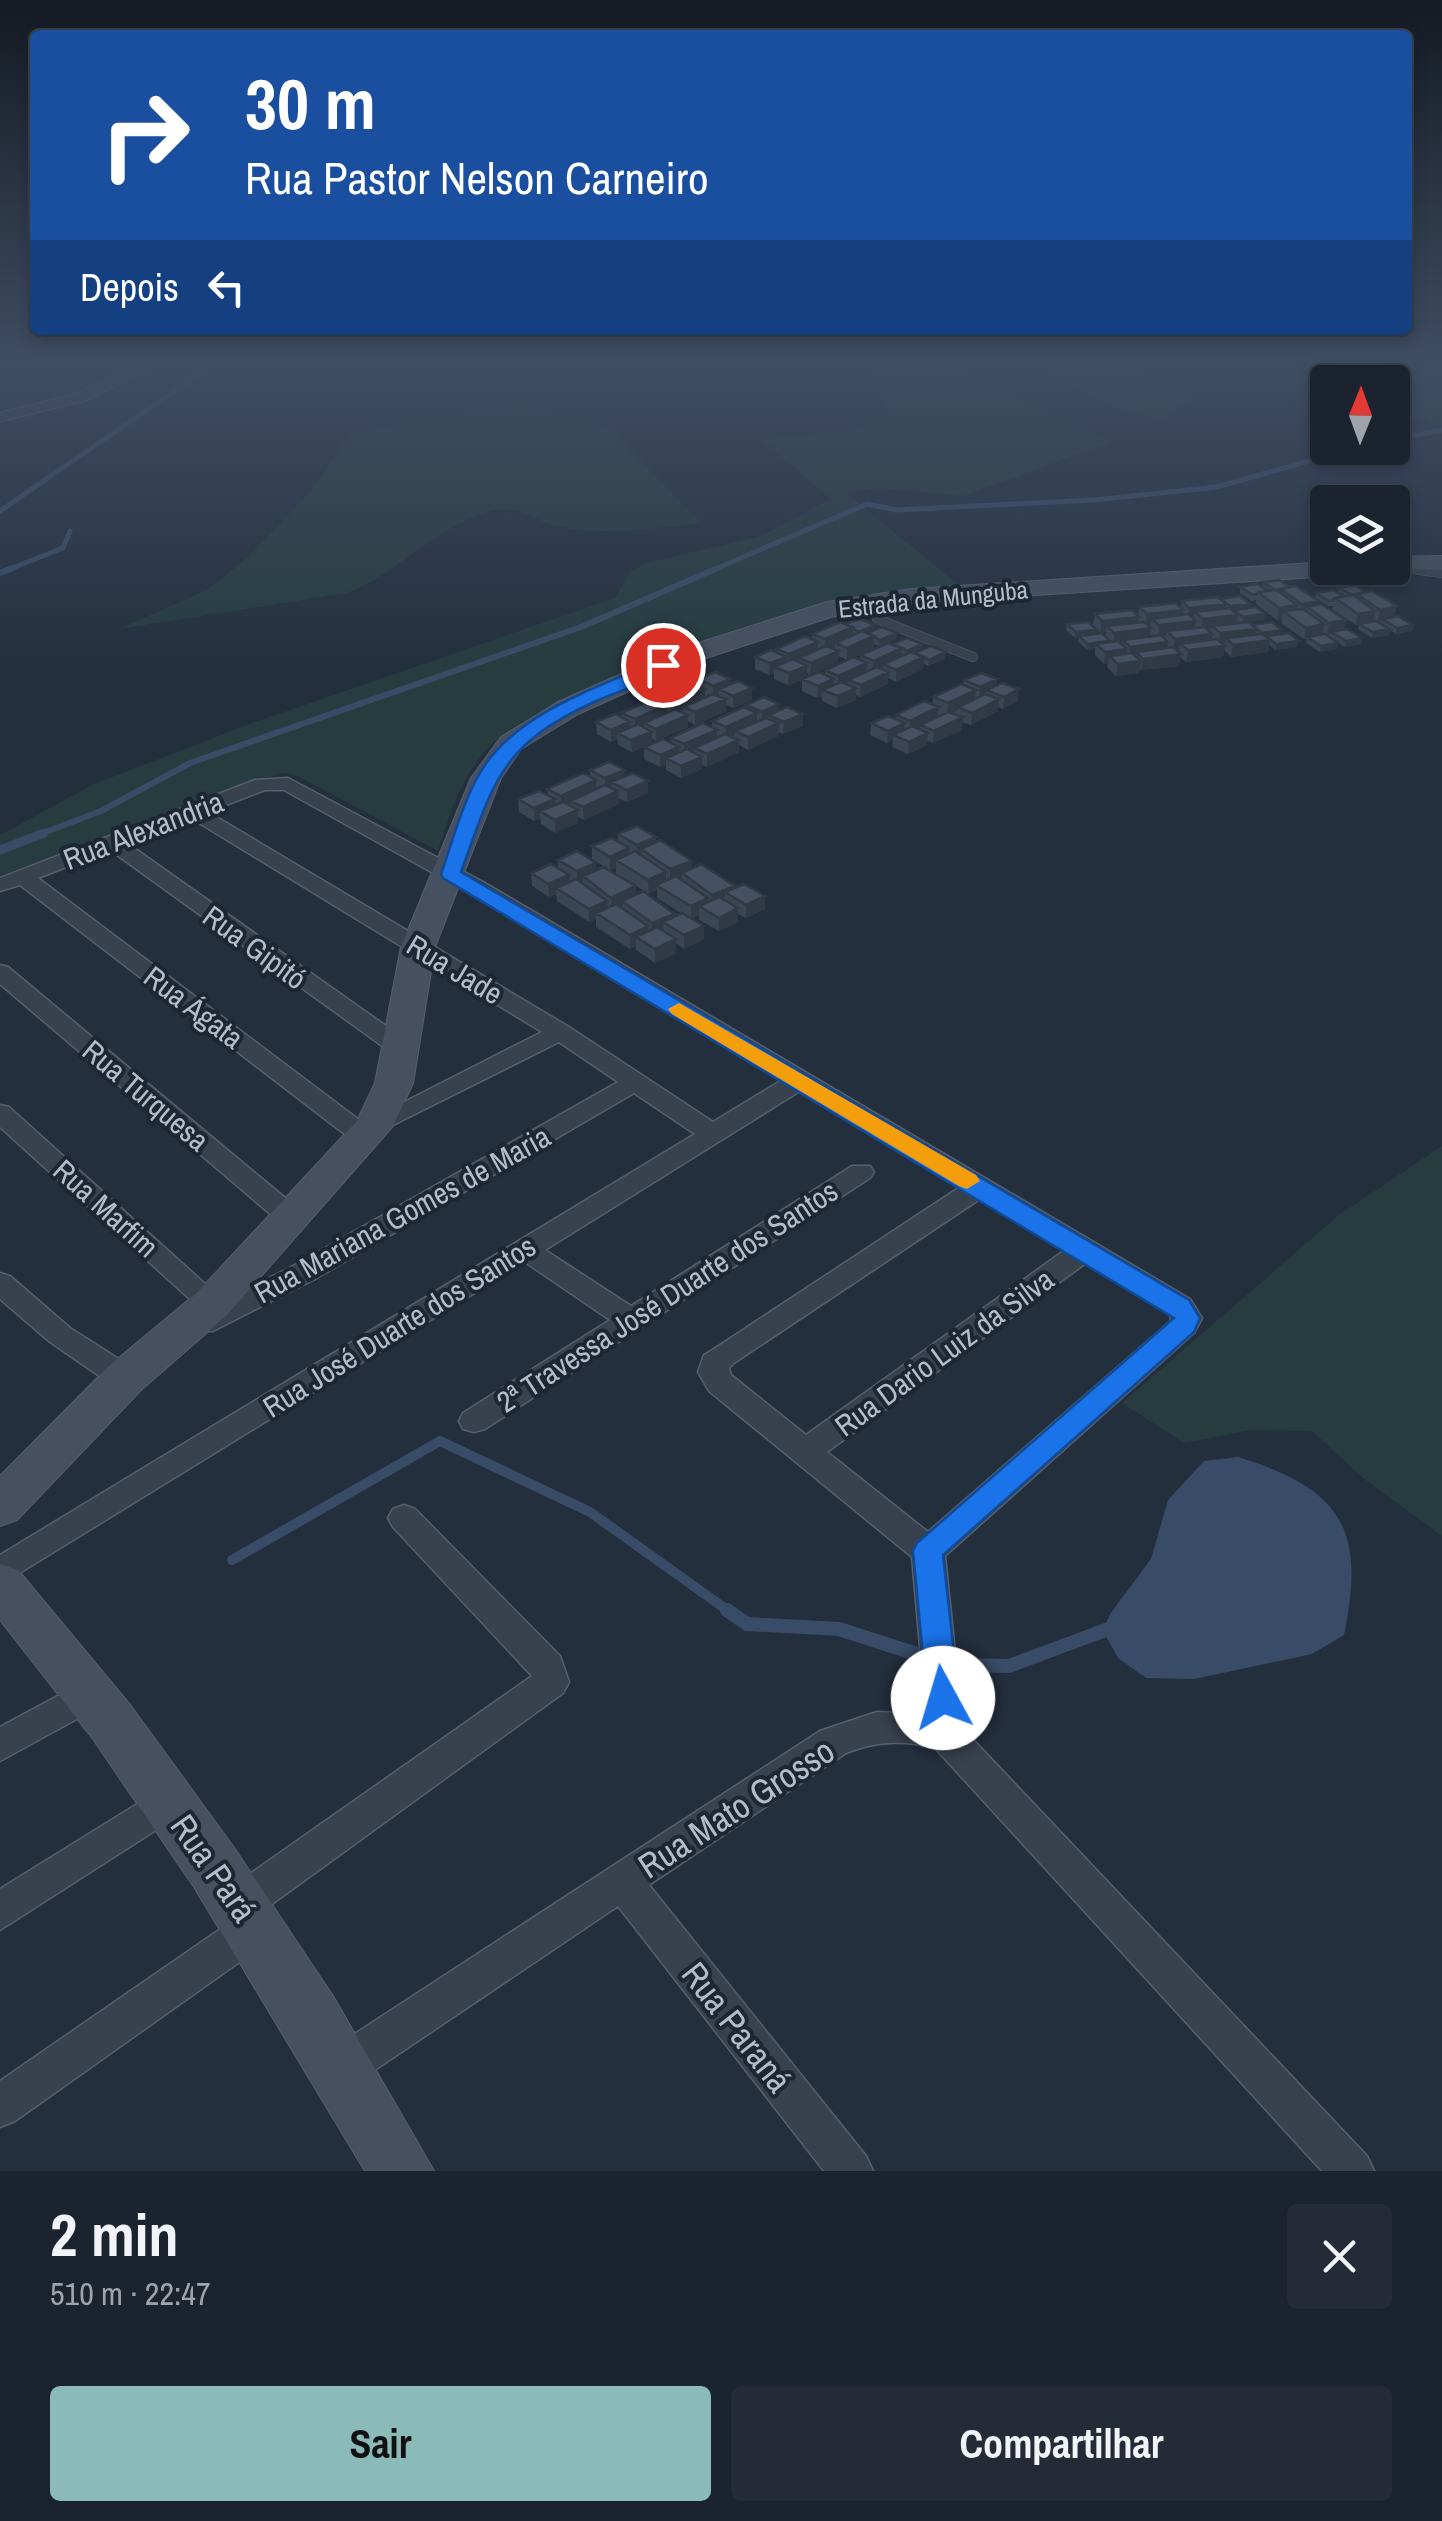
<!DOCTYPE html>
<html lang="pt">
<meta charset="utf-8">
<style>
body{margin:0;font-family:"Archivo Narrow",sans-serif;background:#242b36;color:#f1f3f6;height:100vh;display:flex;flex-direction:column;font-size:38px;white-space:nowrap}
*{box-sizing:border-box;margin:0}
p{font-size:32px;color:#a0a4aa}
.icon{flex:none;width:55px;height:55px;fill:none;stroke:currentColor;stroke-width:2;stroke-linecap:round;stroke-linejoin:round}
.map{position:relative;height:2171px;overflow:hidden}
.sheet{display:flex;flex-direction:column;background:#1b232e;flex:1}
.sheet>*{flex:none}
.banner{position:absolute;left:30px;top:30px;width:1382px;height:305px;border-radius:10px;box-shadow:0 5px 15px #0003,0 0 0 2px #39404a;background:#1a4fa0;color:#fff;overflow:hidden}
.needle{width:65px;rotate:1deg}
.tools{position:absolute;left:1310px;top:365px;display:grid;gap:20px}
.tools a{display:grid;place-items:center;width:100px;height:100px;border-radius:10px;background:#1b232e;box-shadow:0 5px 15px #0003,0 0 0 2px #39404a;font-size:50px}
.pin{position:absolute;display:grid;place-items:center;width:85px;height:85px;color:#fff;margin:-42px;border:5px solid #fff;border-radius:50%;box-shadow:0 2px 10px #0007}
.me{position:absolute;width:110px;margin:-55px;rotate:354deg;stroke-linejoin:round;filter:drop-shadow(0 0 8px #0008)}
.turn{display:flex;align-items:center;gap:35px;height:210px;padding:0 50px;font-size:45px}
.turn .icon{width:130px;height:130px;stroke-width:2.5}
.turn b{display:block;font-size:70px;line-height:85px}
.then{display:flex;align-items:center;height:95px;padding:0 50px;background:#0003;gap:20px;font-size:38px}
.round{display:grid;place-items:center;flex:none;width:105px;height:105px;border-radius:10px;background:#242b36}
.summary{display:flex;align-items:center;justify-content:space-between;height:170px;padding:0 50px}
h1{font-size:60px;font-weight:700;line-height:75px}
.cta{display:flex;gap:20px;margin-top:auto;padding:20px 50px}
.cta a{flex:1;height:115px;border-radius:10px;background:#8bbbb9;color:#111;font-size:40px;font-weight:700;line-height:115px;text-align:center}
.cta a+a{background:#242b36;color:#f1f3f6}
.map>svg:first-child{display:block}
</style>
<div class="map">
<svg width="1442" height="2171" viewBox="0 0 1442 2171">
<rect width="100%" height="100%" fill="#242f3e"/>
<!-- green -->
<path fill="#263c3f" d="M865,363H960L957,368L963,374L1110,442L964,496L877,488L846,493L960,586C833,594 714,630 600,683C566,699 527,715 499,738C464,766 451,810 438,851L296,775L281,773L0,876V835L94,784L252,723L615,598L630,572L644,564L761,536L830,499L762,439L846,432L890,415Z
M1031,363H1122L1195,396L1162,419L1121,411Z
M1310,363H1442V426L1393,413L1392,382H1328L1327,396L1286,380L1306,371Z
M521,406L565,414L611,430L701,523C655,528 607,536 561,527C537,523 520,504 495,510C439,522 400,573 347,593L119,629L207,590L247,558L309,493L350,435L478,409Z
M1442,1146V1536L1363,1478L1312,1431L1251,1430L1184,1443L1122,1403L1339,1215Z"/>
<!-- water -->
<path fill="#394c67" d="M1238,1457C1342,1489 1366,1529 1344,1635L1312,1654L1194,1679L1146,1678L1118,1658L1103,1631L1110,1614L1151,1559L1168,1500L1204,1461Z"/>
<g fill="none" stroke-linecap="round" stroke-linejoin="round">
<!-- stream-far4 -->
<path stroke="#394c67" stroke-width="5" d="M1392,440L1442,430
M0,511L215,363
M7,570L63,548L70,531
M713,570L867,504L896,510L1094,500L1217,487L1355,448"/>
<!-- stream-far3 -->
<path stroke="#394c67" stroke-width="6" d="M0,573L13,568
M38,835L101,811L190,763L581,627L718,568"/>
<!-- stream-far2 -->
<path stroke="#394c67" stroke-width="9" d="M0,850L44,833"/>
<!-- stream-far1 -->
<path stroke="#394c67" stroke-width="10" d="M232,1560L440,1441L590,1512L730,1612"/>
<!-- stream -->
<path stroke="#394c67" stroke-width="14" d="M727,1610L747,1624L839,1629L929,1658
M949,1665L1009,1666L1111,1628"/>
<!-- lane-far1 casing -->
<g stroke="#565f6c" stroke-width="9">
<path id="lane-far1" d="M1400,567L1424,570"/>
</g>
<!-- lane casing -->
<g stroke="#565f6c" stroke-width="10">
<path id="lane" d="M1406,568L1442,573
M877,619L973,657"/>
</g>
<!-- street casing -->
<g stroke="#565f6c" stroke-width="3">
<path id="street" d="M144,363H159L87,400L0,421V413L77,394Z
M288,778L485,883L1190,1299L1202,1318L1194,1333L945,1556L963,1729L1367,2156L1374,2171H1322L935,1748C903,1740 876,1741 846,1753L649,1885L866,2156L873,2171H824L618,1906L357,2082L342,2088L327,2082L321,2067L327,2052L820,1731L877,1712L926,1714L912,1557L709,1391L698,1372L704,1355L714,1349L960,1187L800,1091L545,1250L631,1306L852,1166H870L874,1172L870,1178L485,1429L474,1432L463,1429L459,1421L463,1413L610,1320L525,1262L0,1585V1555L695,1134L634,1093L315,1279L213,1331H193L188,1324L203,1311L0,1127V1105L9,1107L224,1301L295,1265L618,1082L559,1042L375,1134L373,1142H355L20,885L0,891V878L255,780ZM265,790H284L469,893L782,1080L713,1122L569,1027L208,812ZM191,818L542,1032L363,1123L38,878L110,850L392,1053H410L413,1048L410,1043L127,843ZM980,1199L1065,1250L806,1435L731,1375L729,1368L734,1363ZM1086,1263L1170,1313L1171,1321L928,1532L827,1452Z
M0,965L8,967L302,1212L306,1218L302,1224H282L0,984Z
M0,1273L10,1276L70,1328L136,1370L140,1378L136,1386L125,1389L114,1386L50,1342L0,1299Z
M404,1505L415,1509L560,1656L569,1682L563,1693L261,1912L269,1915L275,1928L269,1941L15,2121L0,2127V2081L235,1919L227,1916L221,1903L227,1890L532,1676L393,1527L388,1518L393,1509Z
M93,1677L106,1681L111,1692L106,1703L0,1761V1727Z
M168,1785L181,1790L187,1802L181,1814L0,1930V1889Z"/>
</g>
<!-- secondary casing -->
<g stroke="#565f6c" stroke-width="2">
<path id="secondary" d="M1442,556V570L1382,568H1392V557Z
M1328,562V568H1360L1348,575L911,603L831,617L694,662L578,714L521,749L501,778L435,947L413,1083L393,1126L227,1315L141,1390L17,1520L0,1526V1476L109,1366L197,1293L357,1121L375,1083L401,947L471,778L501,737L558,702L676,650L827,602L911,589Z
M0,1564L18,1570L131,1706L235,1849L333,1996L434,2171H365L194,1887L93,1739L0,1620Z"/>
</g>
<!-- lane-far1 -->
<use href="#lane-far1" stroke="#38414e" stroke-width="8"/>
<!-- lane -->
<use href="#lane" stroke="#38414e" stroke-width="9"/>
<!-- street -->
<use href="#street" fill="#38414e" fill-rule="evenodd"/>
<!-- secondary -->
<use href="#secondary" fill="#465061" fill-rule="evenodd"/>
</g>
<!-- wall -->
<path fill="#3b4654" d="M1263,582L1290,587L1319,601L1318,605L1344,629L1362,638L1361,644L1344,647L1338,643L1337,649L1320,652L1306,643L1307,639H1304L1281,623L1282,619L1277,620L1256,604V600L1252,601L1240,593V587H1262Z
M1354,585L1395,616L1413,625L1412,631L1396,634L1390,630L1389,635L1372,638L1358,629L1359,625H1356L1332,609L1333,606H1328L1315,598L1316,593H1338L1339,588Z
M1220,599L1265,614L1264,620L1249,622L1252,625L1282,634L1297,647L1275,650L1269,645L1268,652L1231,657L1224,650L1223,657L1186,662L1180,657L1179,666L1141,670L1140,669L1139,673L1116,676L1107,667L1108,663L1104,664L1095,655V648L1087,650L1078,641L1079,638H1075L1066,630L1067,624L1106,637V632L1100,633L1093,626L1095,614L1138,616L1139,607H1181L1182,601Z
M846,624L897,633L896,639L879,646L874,644V648L847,660L838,656V662L810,675L807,673V677L825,675V670L860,660V655L888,643L922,650L945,658L928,666L923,663V669L896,682L888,678V684L860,697L856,695V700L837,708L822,701V696L817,698L802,691V680L788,685L774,679V673L769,675L755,669V657L776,652V649L812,640V634Z
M698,679H730V685L752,688V700L733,708L726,705V711L695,725L688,721V727L656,741L652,739V743H671L670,738L712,727V721L746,708V705L779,710L803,726L783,734L779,732L778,736L748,750L739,745V752L707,767L702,765V769L681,778L666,770V765L660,767L644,759V747L632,752L618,745L617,739L611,742L597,734L596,722L622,718L621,713L661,702V697L698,686Z
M997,679L996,685L1018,701L1003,709L998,707V711L971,725L962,722V730L933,743L927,741V745L908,754L892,747L893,740L887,743L870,735L871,723L895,719L896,715L933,704V697L963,685L964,680Z
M590,770H625V776L648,781V793L627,802L618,798L619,804L584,820L578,817V823L555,833L541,824L540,818L534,821L519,812L518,799L548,795L547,789L590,776Z
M618,834L656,837V842L692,861V868L735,888L765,896V909L746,918L738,914V922L719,931L699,920V915L692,919L704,926V939L684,949L676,943V953L655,963L636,950V946L630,949L596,927V919L589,922L557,901L556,894L549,897L532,886L531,873L558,868V860L596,870L636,894L675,914V917L682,914L657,898V890L649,894L616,873V868L610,870L592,859V846L618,842Z"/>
<!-- shaded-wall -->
<path fill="#303945" d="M1319,601L1316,612L1307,607L1305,614L1300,615L1302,604Z
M1226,604L1224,615L1195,612L1194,618L1188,619L1189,608Z
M1250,604L1249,610L1229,612L1230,606Z
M1297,605L1295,616L1283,611L1282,619L1277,620L1279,608Z
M1397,606L1394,618L1378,621L1380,610Z
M1183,610L1182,621L1152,619L1151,625H1145L1147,614Z
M1375,611L1373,622L1356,625L1358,614Z
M1265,614L1264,620L1242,623L1243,617Z
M1238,615L1236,626H1212L1211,629L1201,630L1203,619Z
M1139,617L1137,628L1107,626L1106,632L1100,633L1102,621Z
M1346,620L1344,631L1331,632L1330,634L1327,635L1329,623Z
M1196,621L1194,632L1167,631L1166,636L1158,637L1159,625Z
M1324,624L1322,636L1307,637L1304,639L1306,628Z
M875,625L874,631L859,637V632Z
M1413,625L1412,631L1396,634L1397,628Z
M853,627V639L835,643V647L825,651V639Z
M1151,628L1149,640H1123L1122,643L1113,644L1114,633Z
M1257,629L1255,640L1226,638L1224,644L1218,645L1220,633Z
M1390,629L1389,635L1372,638L1373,632Z
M1097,630L1096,636H1079V638H1075L1076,632Z
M1282,630L1281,636L1266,638L1262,633Z
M897,633L896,639L879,646L880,640Z
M1212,634L1210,646L1180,644L1179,649L1173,650L1175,639Z
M874,636V648L847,660V648Z
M1362,638L1361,644L1344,647L1346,641Z
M1270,640L1268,652L1231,657L1233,645Z
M1110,641L1096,644L1095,648L1087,650V644Z
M1299,641L1297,647L1275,650L1276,644Z
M818,642L817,654L798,658V662L789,666V654Z
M1168,642L1166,654L1136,652L1135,658H1129L1130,647Z
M1338,643L1337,649L1320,652L1321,646Z
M923,644L922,650L907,657V651Z
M1225,646L1223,657L1186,662L1188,650Z
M902,648L901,660L883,664V668L873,672L874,661Z
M1127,649L1125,661L1109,656L1108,663L1104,664L1105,652Z
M839,651L838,662L810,675L811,663Z
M946,652L945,658L928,666L929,660Z
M1181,654L1179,666L1141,670L1143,659Z
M787,657L786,668L774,667V673L769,675L770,663Z
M924,657L923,669L896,682V670Z
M1141,661L1139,673L1116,676L1118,664Z
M867,663L866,675L848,680V683L838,688V676Z
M807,666V678L788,685L789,673Z
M889,672L888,684L860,697L861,685Z
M730,679V691L719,689V696L713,698V686Z
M834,679V691L822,690V696L817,698L818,686Z
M997,679L996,691L986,690V696L979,699L980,687Z
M752,688V700L733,708V696Z
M856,688V700L837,708L838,696Z
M705,689V701L683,707V711L674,715V703Z
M1019,689L1018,701L1003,709L1004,697Z
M976,690L974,702L958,707V710L947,715L948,703Z
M726,699V711L695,725V712Z
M999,699L998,711L971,725L972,713Z
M779,704V717L768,715V721L762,724V712Z
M667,705V717L644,723V727L635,731V719Z
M939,707L938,719L920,725V728L910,733V721Z
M757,713V725L735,731V735L726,739V727Z
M803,714V726L783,734L784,722Z
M688,715V727L656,741V729Z
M963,717L962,730L933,743L934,731Z
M630,722V734L617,733V739L611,742V730Z
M779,723L778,736L748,750V737Z
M905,723L904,735H893V740L887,743L888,731Z
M717,730V742L694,748V752L684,756V744Z
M652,732V744L632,752L631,740Z
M928,733L927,745L908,754L909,742Z
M739,740V752L707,767V754Z
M679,747V759L666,758V765L660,767V755Z
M702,757V769L681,778V766Z
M625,770V783L611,782L612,788L606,791L605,778Z
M596,780L597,793L570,801V804L561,808V796Z
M648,781V793L627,802V790Z
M618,791L619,804L584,820L583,807Z
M555,799V812L540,811V818L534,821V808Z
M578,810V823L555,833V820Z
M656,837V850L641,849V856L638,858L637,845Z
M629,848L630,861L616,860V868L610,870V857Z
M692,861V874L682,873V878L670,883V869Z
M596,863L597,876H583V882L578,884L577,871Z
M666,872V885H656L657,890L649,894L648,880Z
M569,875L570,888H556V894L549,897L548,884Z
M636,886L637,900L622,901L623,906L612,911L611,898Z
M735,886V898L725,892V903L712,908V895Z
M765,896V909L746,918V905Z
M708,898V911L699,906V915L691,919V906Z
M607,901L608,914L596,913V919L589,922V909Z
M738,908V922L719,931V918Z
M675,914L676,928L663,922L664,932L652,937V923Z
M648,926V940L636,937V946L630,949V935Z
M704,926V939L684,949V935Z
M676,939V953L655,963V949Z"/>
<!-- building -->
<path fill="#455162" stroke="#303945" stroke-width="2.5" d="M1279,580L1290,587L1277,591L1263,582Z
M1257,584L1268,591L1258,592L1257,594L1253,595L1240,587Z
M1354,585L1366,592L1357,594L1355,596L1339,588Z
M1295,586L1319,601L1302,604L1280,589Z
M1277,590L1297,605L1279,608L1258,592Z
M1333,590L1344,596L1335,598L1334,600L1329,601L1316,593Z
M1372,591L1397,606L1380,610L1357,594Z
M1354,595L1375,611L1358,614L1335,598Z
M1240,596L1250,604L1230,606L1220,599Z
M1218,597L1226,604L1189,608L1182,601Z
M1176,603L1183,610L1147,614L1139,607Z
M1321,604L1346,620L1329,623L1307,607Z
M1256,607L1265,614L1243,617L1234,610Z
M1230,608L1238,615L1203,619L1195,612Z
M1303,609L1324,624L1306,628L1283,611Z
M1132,610L1139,617L1102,621L1095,614Z
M1188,614L1196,621L1159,625L1152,619Z
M1398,616L1413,625L1397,628L1382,619Z
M860,619L875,625L859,632L846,624Z
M1376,621L1390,629L1373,632L1359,624Z
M840,622L853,627L825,639L812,634Z
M1088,622L1097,630L1076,632L1067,624Z
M1144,622L1151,628L1114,633L1107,626Z
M1249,622L1257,629L1220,633L1212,626Z
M1272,622L1282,630L1262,633L1252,625Z
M882,627L897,633L880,640L867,633Z
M1205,627L1212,634L1175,639L1167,631Z
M1347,629L1362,638L1346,641L1331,632Z
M862,631L874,636L847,648L835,643Z
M1102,633L1110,641L1087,644L1079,636Z
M1289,633L1299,641L1276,644L1266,636Z
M1262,634L1270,640L1233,645L1226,638Z
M1325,634L1338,643L1321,646L1307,637Z
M1161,635L1168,642L1130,647L1123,640Z
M805,636L818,642L789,654L776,649Z
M907,638L923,644L907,651L892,644Z
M1217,639L1225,646L1188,650L1180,644Z
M1118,641L1127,649L1105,652L1096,644Z
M888,643L902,648L874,661L860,655Z
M826,646L839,651L811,663L798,658Z
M931,646L946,652L929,660L914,653Z
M1173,647L1181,654L1143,659L1136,652Z
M771,650L787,657L770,663L755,657Z
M911,652L924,657L896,670L883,664Z
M1132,653L1141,661L1118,664L1109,656Z
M854,657L867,663L838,676L825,670Z
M793,659L807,666L789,673L774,667Z
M876,667L889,672L861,685L848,680Z
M715,672L730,679L713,686L698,679Z
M819,672L834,679L818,686L802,679Z
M981,673L997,679L980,687L964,680Z
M738,681L752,688L733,696L719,689Z
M841,682L856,688L838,696L822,690Z
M692,683L705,689L674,703L661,697Z
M1002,683L1019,689L1004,697L986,690Z
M961,684L976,690L948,703L933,697Z
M713,694L726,699L695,712L683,707Z
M985,694L999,699L972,713L958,707Z
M764,697L779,704L762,712L746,705Z
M654,699L667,705L635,719L621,713Z
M924,701L939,707L910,721L896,715Z
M744,707L757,713L726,727L712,721Z
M787,707L803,714L784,722L768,715Z
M675,709L688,715L656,729L644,723Z
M948,712L963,717L934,731L920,725Z
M615,714L630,722L611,730L596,722Z
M888,716L905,723L888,731L871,723Z
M766,718L779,723L748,737L735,731Z
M703,723L717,730L684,744L670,738Z
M638,724L652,732L631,740L617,733Z
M912,726L928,733L909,742L893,735Z
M725,734L739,740L707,754L694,748Z
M663,739L679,747L660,755L644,747Z
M687,749L702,757L681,766L666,758Z
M609,762L625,770L605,778L590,770Z
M583,773L596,780L561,796L547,789Z
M633,773L648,781L627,790L611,782Z
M605,785L618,791L583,807L570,801Z
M539,791L555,799L534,808L518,799Z
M563,802L578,810L555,820L540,811Z
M637,826L656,837L637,845L618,834Z
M612,838L629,848L610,857L592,846Z
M660,840L692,861L670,869L641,849Z
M577,851L596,863L577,871L558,860Z
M635,851L666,872L648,880L616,860Z
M551,864L569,875L548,884L531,873Z
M701,864L735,886L712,895L682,873Z
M603,867L636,886L611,898L583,876Z
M676,876L708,898L691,906L656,885Z
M576,879L607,901L589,909L556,888Z
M744,884L765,896L746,905L725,892Z
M643,891L675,914L652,923L622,901Z
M719,897L738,908L719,918L699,906Z
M616,904L648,926L630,935L596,913Z
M682,913L704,926L684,935L663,922Z
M657,927L676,939L655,949L636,937Z"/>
<!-- sky -->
<linearGradient id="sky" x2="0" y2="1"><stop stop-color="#141a22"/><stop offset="0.55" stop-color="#3f4d63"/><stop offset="1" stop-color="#3f4d63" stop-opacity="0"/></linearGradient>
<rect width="1442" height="666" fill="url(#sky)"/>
<!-- route -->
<path fill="#1a73e8" stroke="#114b97" stroke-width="2.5" d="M658,661L671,665C652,682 618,691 594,702C500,745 494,781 461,872L1189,1300L1200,1318L1194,1332L943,1555L959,1698L954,1708L943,1712L931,1708L927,1698L913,1551L917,1543L1174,1318L443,878L441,874C452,843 461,808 477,778C511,714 595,689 658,661Z"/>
<!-- slow -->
<path fill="#f59e0b" d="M679,1003L976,1175L980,1181L967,1189L959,1186L672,1014L668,1009Z"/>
<g text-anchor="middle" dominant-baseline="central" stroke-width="8" stroke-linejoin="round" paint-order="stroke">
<!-- far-street labels -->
<g font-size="25" fill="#b4bcc9" stroke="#1d2633">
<text transform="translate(933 599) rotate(-6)">Estrada da Munguba</text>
</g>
<!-- street labels -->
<g font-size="30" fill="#b4bcc9" stroke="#1d2633">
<text transform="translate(143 830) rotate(-21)">Rua Alexandria</text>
<text transform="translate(255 947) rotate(36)">Rua Gipitó</text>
<text transform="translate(455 969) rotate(31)">Rua Jade</text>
<text transform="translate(194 1007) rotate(37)">Rua Ágata</text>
<text transform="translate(146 1095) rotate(40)">Rua Turquesa</text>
<text transform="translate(106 1208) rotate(42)">Rua Marfim</text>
<text transform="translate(402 1214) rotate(-29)">Rua Mariana Gomes de Maria</text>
<text transform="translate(667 1296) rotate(-33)">2ª Travessa José Duarte dos Santos</text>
<text transform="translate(399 1326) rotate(-32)">Rua José Duarte dos Santos</text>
<text transform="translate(944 1352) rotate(-36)">Rua Dario Luiz da Silva</text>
</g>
<!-- near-street labels -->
<g font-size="35" fill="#b4bcc9" stroke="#1d2633">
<text transform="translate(736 1808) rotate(-33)">Rua Mato Grosso</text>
<text transform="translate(214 1868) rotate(55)">Rua Pará</text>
<text transform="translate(737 2027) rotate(52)">Rua Paraná</text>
</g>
</g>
</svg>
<div class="tools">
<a><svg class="needle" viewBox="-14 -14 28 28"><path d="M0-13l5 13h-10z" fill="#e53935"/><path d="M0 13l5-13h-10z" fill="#a0a4aa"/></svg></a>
<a><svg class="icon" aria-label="layers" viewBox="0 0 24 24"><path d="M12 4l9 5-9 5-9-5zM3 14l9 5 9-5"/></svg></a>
</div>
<div class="pin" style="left:663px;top:665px;background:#d93025"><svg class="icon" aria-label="arrive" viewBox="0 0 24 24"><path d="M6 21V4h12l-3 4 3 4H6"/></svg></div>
<svg class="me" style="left:943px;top:1698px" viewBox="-20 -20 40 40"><circle r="19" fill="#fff"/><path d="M0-13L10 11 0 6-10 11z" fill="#1a73e8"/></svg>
<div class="banner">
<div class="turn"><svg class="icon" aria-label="right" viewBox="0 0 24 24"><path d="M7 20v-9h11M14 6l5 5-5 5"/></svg><div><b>30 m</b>Rua Pastor Nelson Carneiro</div></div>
<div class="then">Depois<svg class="icon" aria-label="left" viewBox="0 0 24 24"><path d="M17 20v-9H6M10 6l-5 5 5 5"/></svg></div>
</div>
</div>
<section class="sheet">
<div class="summary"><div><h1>2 min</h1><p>510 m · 22:47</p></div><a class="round"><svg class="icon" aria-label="close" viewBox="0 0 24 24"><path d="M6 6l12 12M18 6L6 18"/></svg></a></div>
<div class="cta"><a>Sair</a><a>Compartilhar</a></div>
</section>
